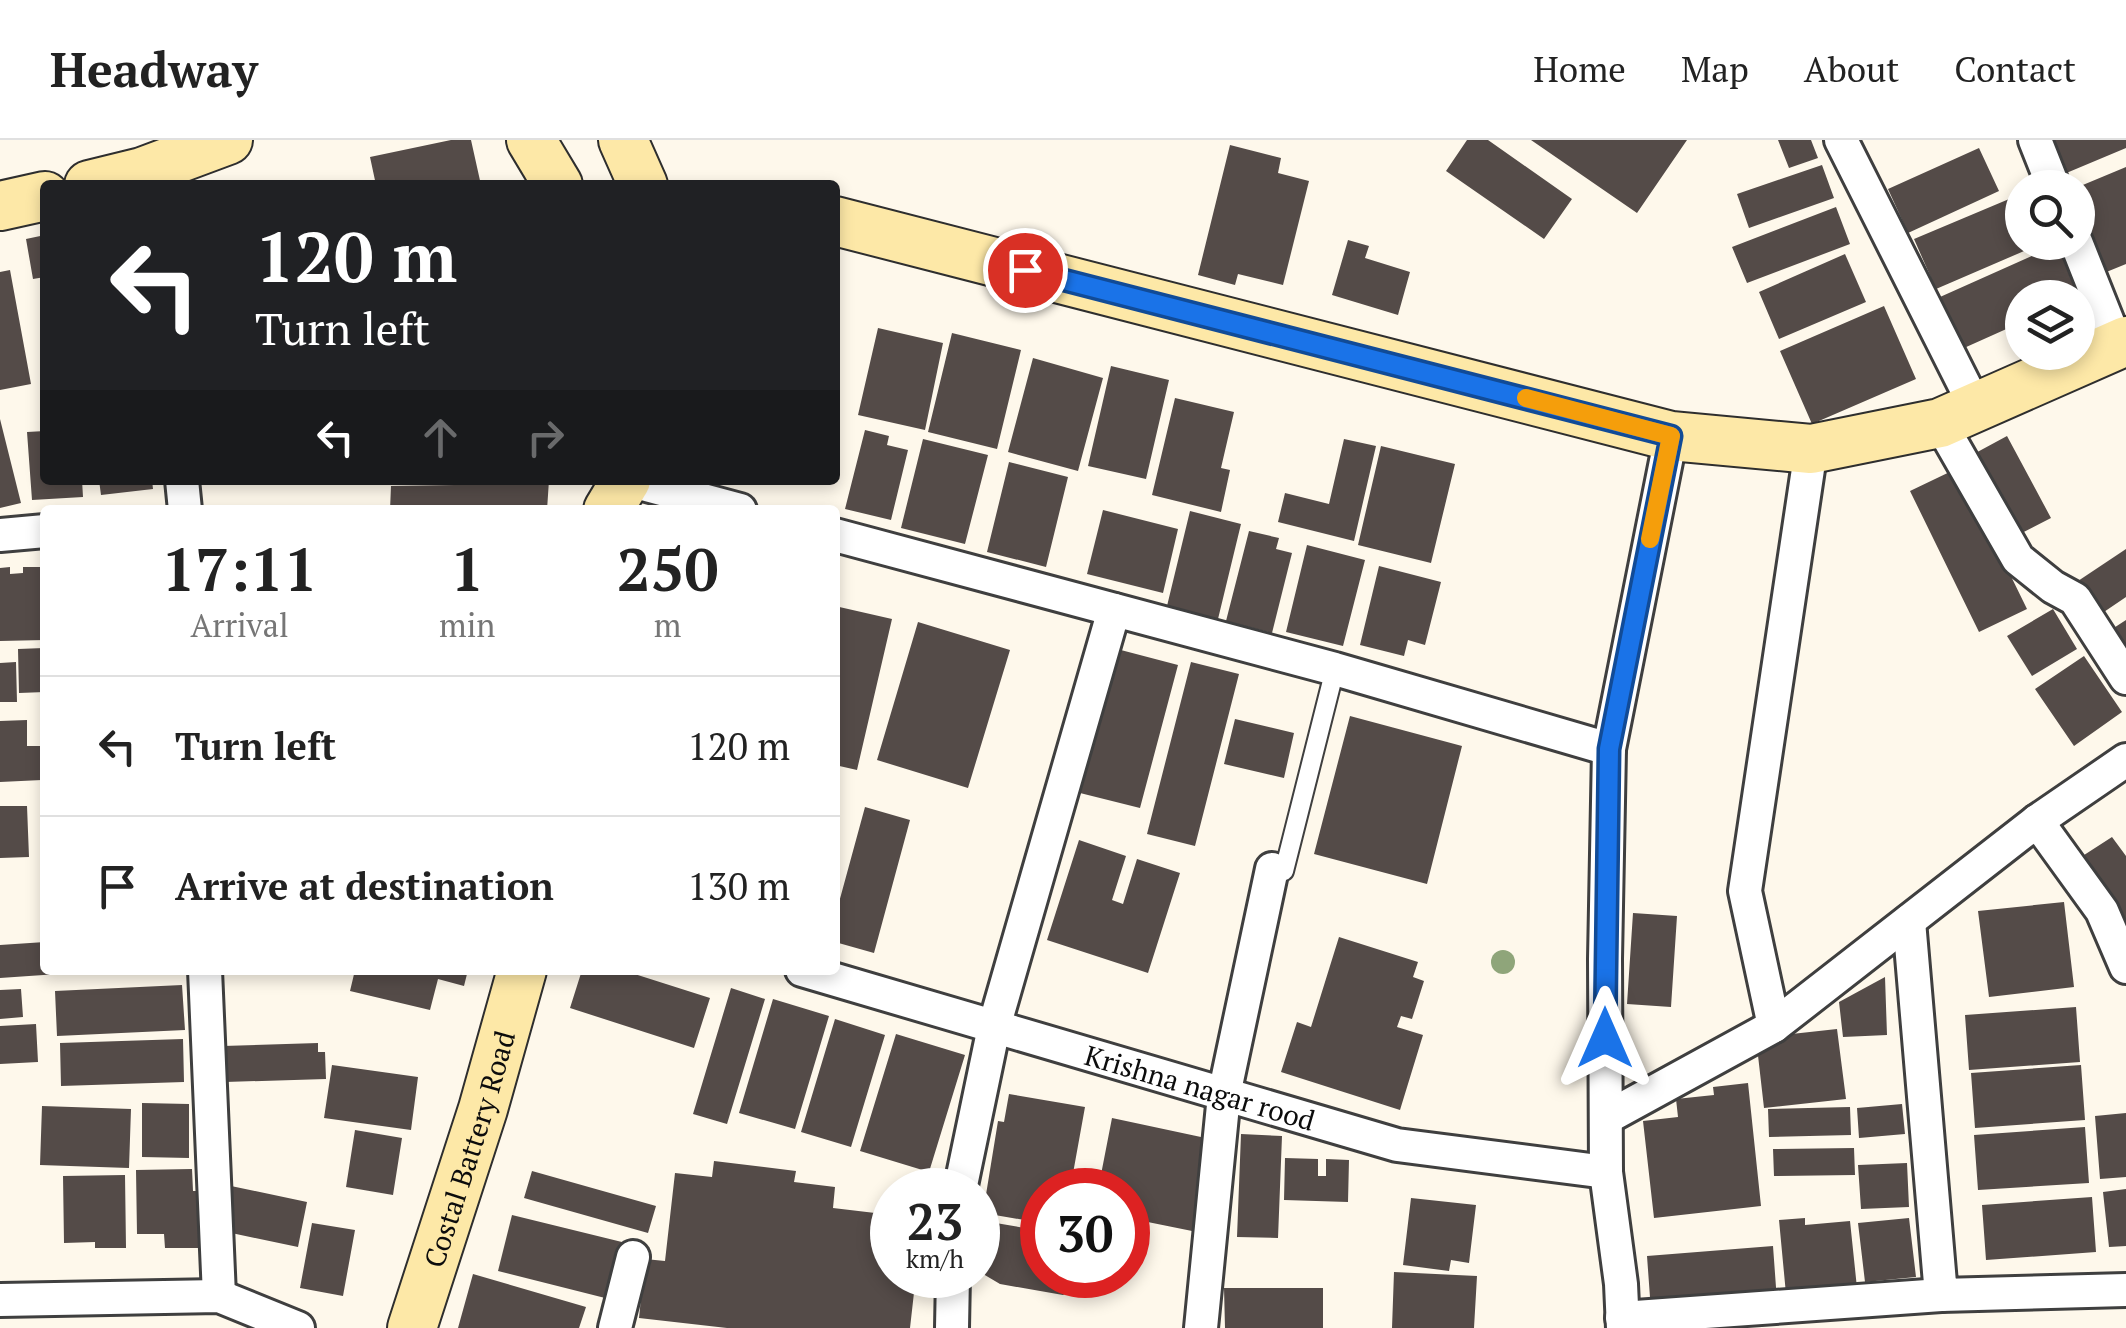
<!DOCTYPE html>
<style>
body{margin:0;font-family:"PT Serif",serif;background:#f2f2f2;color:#222;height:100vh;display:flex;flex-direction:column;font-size:38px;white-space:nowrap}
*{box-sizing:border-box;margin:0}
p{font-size:32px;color:#767676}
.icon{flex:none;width:55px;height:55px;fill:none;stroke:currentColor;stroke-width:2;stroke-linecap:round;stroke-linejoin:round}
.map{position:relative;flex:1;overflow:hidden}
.panel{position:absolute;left:40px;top:365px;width:800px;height:470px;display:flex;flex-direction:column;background:#fff;border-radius:10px;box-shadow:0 5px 15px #0003}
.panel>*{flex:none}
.hud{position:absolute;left:40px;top:40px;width:800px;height:305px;border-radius:10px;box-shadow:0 5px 15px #0003;background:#202124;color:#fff;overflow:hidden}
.buttons{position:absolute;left:2005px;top:30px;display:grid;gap:20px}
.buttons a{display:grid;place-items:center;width:90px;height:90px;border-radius:50%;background:#fff;box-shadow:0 5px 15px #0003;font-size:50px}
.speed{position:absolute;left:870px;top:1028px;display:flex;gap:20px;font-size:50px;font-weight:700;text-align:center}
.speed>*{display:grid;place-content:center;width:130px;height:130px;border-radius:50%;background:#fff;box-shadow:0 5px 15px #0003;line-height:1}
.speed small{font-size:25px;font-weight:400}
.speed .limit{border:15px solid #d22;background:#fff;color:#111}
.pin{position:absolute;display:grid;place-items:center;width:85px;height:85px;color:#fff;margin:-42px;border:5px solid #fff;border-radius:50%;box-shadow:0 2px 10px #0007}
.me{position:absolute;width:110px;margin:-55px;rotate:0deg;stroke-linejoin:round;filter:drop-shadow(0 0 8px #0008)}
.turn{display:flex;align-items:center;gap:35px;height:210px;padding:0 50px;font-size:45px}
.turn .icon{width:130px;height:130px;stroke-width:2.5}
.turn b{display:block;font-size:70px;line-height:85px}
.lanes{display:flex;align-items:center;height:95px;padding:0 50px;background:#0003;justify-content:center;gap:50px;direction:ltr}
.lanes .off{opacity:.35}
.eta{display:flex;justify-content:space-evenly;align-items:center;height:170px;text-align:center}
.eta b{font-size:60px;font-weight:700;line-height:70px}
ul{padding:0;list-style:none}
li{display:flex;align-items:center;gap:30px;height:140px;padding:0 50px;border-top:2px solid #e0e0e0}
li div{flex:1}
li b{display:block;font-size:38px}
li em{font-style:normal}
header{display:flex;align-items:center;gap:60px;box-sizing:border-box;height:140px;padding:0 50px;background:#fff;border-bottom:2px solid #e0e0e0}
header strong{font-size:48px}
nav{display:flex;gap:55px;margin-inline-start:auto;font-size:35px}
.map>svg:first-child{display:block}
</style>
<header>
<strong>Headway</strong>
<nav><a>Home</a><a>Map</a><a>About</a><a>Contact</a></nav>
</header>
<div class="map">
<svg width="2126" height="1188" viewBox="0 0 2126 1188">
<rect width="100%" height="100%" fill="#fef8eb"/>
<!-- building -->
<path fill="#544b48" d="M451,0H471L481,45H376L370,17Z
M1467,0H1488L1572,59L1544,99L1446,31Z
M1531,0H1687L1637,73Z
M1778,0H1811L1818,18L1789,28Z
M2049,0H2126V8L2064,34Z
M1230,5L1281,18L1278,33L1309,41L1283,145L1238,134L1235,145L1198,135Z
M1979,8L1999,51L1908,93L1888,49Z
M1822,25L1834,58L1749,88L1737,54Z
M2126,27V124L2099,135L2078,86V47Z
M2021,54L2022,102H2045L1936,149L1914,99Z
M1836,67L1850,104L1747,143L1732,107Z
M45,95V137L33,139L26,99Z
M1348,100L1369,106L1365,118L1410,132L1398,175L1332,155Z
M2063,102L2087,153L2077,158H2022V182L1964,208L1940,157Z
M1845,114L1866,162L1779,199L1759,152Z
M10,130L31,244L0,250V132Z
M1884,166L1916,239L1812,284L1780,211Z
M878,188L943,203L925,290L858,275Z
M952,193L1021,210L997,309L928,292Z
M1033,218L1103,238L1078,331L1008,312Z
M1111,226L1169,240L1146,339L1088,326Z
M1175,258L1234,272L1221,328L1230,330L1221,372L1152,355Z
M0,279L21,363L0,368Z
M865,290L889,296L887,305L908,310L891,380L845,369Z
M45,291V340H82L83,357L32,360L27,292Z
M2007,296L2051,378L2014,397L1970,316Z
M923,299L988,315L965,404L901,388Z
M1344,299L1376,306L1354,401L1278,382L1285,353L1329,364Z
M1381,306L1455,324L1431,423L1358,405Z
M1009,322L1068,337L1046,427L987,412Z
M1958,328L2027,469L1979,492L1910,351Z
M99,340H152L153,349L101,355Z
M454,340H549L547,370H390L391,346L454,345Z
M1103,370L1178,389L1163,453L1087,434Z
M1190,371L1241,384L1218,479L1167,466Z
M1249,391L1279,398L1276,409L1292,413L1272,493L1226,481Z
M1307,405L1365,420L1343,506L1286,492Z
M2126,409V457L2098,476L2075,443Z
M1379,426L1441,442L1425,505L1408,500L1404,516L1360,505Z
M10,427V434L23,433V427H45V500L0,501V428Z
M835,466L892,479L857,630L835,625Z
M2053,469L2077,509L2032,536L2007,496Z
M2126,480V524L2106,493Z
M918,482L1010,510L968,648L877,620Z
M44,508L45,552L19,553L18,509Z
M1117,509L1178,525L1140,668L1080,653Z
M2084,516L2122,572L2074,606L2035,549Z
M16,522L17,562H0V523Z
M1191,522L1239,534L1195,706L1147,694Z
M1350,576L1462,606L1427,744L1314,714Z
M1235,579L1294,593L1284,638L1224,624Z
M27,580V606H41L42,640L0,642V581Z
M0,666H27L29,717L0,718Z
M865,667L910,680L874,813L835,802V777Z
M2112,697L2126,716V790L2081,717Z
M1079,700L1126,716L1112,760L1123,764L1137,719L1180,733L1148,833L1047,800Z
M2064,762L2074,847L1989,857L1978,771Z
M1633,773L1677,776L1671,867L1627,864Z
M1339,797L1418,822L1413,837L1424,841L1412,879L1401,876L1397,887L1423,895L1400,970L1281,932L1297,882L1311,887Z
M45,802V830H57L58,834L0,838V805Z
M355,830H468L464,846L438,839L430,870L350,851Z
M582,830H622L710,858L694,908L570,868Z
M1885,837L1887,895L1843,897L1839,862Z
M182,845L185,890L57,896L55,851Z
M731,848L765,859L727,984L693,974Z
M21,849L23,877L0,879V850Z
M773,859L829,876L795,989L739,973Z
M2076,867L2080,922L1969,930L1965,875Z
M835,879L885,895L851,1007L801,992Z
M36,884L38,922L0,924V886Z
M1837,889L1846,959L1764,968L1756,898Z
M896,894L965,915L929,1032L860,1011Z
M183,899L184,942L61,946L60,903Z
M318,903V912H325L326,939L225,942L223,906Z
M332,925L418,937L411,990L324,978Z
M2081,925L2085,980L1975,988L1971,933Z
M1748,943L1761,1066L1654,1078L1643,981L1678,977L1676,959L1714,955L1713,947Z
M1009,954L1085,967L1070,1050H1042V1083L983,1073L998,981L1004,982Z
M142,963L189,964V1018L142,1017Z
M1902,964L1905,994L1859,998L1857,968Z
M42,966L131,969L129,1028L40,1025Z
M1850,967L1851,995L1769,997L1768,969Z
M2126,973V1037L2100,1039L2095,976Z
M1112,978L1215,1000L1197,1092L1128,1078V1050H1098Z
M2085,987L2089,1043L1978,1050L1974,995Z
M355,990L402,998L393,1055L346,1047Z
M1241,994L1282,996L1278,1098L1237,1097Z
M1854,1008L1855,1035L1774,1036L1773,1009Z
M1285,1018L1318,1019V1036H1326V1019L1349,1020L1348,1062L1284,1060Z
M714,1021L796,1031L794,1042L835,1047L833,1068L892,1075V1135H916L910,1188H727L639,1178L645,1119L665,1121L675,1033L712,1037Z
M1907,1023L1909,1067L1861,1069L1858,1025Z
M192,1029L193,1051H200L201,1108H165L164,1094H137L136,1030Z
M532,1031L656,1066L648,1093L524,1058Z
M125,1035L126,1108H95V1102L64,1103L63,1036Z
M231,1046L307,1062L298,1107L222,1091Z
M2126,1049V1106L2109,1107L2103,1052Z
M2092,1057L2096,1112L1986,1120L1982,1065Z
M1411,1058L1476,1065L1469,1123L1451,1120L1449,1131L1403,1125Z
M512,1075L626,1103L613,1160L498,1131Z
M1805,1078V1085L1850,1081L1857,1148L1786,1154L1779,1080Z
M1909,1078L1916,1137L1865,1142L1858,1083Z
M984,1081L1042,1091V1135H1111L1108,1153L1077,1148L1063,1155L1000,1144L978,1131Z
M312,1083L355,1090L343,1156L300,1148Z
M1773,1106L1777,1161L1651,1171L1647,1116Z
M1394,1132L1477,1136L1474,1188H1392Z
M473,1134L586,1167L579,1188H458Z
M1224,1148H1323V1188H1225Z"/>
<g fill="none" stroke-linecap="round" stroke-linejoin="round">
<!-- lane casing -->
<g stroke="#3f3f3f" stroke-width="22">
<path id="lane" d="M1284,731L1335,529"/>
</g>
<!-- street casing -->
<g stroke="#3f3f3f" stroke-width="38">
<g id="street">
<path d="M1841,0L1976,268"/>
<path d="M2035,0L2054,48"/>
<path d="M2076,102L2117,205"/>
<path d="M1940,283L2018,419L2053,447L2075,459L2126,538"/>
<path d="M182,340L185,370"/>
<path d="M628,340L740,370"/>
<path d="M0,395L45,391"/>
<path d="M835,395L1335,529L1609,609"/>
<path d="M2037,681L2102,771L2126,827"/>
<path d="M1909,781L1941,1155L2126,1150"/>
<path d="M205,830L219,1156"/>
<path id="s1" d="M802,830L1397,1005L1606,1032"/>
<path d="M1774,886L1745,751L1811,309"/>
<path d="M1606,978L1774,886L2037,681L2126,620"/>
<path d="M960,1050L994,887L1114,470"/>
<path d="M0,1160L219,1156L298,1188"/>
<path d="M1622,1178L1941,1155"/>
<path d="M615,1188L633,1117"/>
<path d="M952,1188L953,1135"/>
<path d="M1201,1188L1224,955L1272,729"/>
<path d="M1623,1188L1621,1144L1606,1032L1605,819L1609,609L1671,296"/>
</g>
</g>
<!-- secondary casing -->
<g stroke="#2e2e2e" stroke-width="52">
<g id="secondary">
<path d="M531,0L558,45"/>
<path d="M623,0L643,45"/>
<path d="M89,45L142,32L228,0"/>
<path d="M0,66L45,56"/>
<path d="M835,81L1671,296L1811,309L1940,283L2126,201"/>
<path d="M608,370L626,340"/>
<path id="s2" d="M412,1188L483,969L522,830"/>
</g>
</g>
<!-- lane -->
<use href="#lane" stroke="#fff" stroke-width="18"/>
<!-- street -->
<use href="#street" stroke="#fff" stroke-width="32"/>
<!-- secondary -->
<use href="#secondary" stroke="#fde8a7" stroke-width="48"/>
</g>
<!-- trees -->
<circle fill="#8fa57a" cx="1503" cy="822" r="12"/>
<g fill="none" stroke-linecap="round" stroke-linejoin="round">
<!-- route casing -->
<g stroke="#114b97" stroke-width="25">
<path id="route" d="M1025,130L1671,296L1609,609L1605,898"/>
</g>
<!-- route -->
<use href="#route" stroke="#1a73e8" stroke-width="18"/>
<!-- slow -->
<path stroke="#f59e0b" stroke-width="18" d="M1526,258L1671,296L1650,399"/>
</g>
<g text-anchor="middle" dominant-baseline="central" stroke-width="10" stroke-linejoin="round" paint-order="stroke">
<!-- street labels -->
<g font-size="28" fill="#0c0c0c" stroke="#fff">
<text stroke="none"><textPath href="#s1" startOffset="415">Krishna nagar rood</textPath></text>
<text stroke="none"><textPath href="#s2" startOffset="188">Costal Battery Road</textPath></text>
</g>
</g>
</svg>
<div class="buttons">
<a><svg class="icon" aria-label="search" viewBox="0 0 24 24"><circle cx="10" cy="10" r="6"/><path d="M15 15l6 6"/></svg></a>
<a><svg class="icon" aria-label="layers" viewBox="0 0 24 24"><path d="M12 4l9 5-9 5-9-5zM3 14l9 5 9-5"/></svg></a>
</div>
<div class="speed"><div>23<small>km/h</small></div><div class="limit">30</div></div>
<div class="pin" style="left:1025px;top:130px;background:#d93025"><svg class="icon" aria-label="arrive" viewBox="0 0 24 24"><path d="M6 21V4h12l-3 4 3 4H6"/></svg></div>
<svg class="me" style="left:1605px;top:898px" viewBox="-20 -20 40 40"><path d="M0-17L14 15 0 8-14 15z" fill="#1a73e8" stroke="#fff" stroke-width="4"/></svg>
<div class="hud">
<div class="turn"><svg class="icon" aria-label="left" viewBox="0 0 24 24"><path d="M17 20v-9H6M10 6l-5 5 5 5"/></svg><div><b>120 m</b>Turn left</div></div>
<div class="lanes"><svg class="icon" aria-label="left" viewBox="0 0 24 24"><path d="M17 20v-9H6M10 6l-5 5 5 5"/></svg><svg class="icon off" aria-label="ahead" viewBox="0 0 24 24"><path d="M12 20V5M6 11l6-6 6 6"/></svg><svg class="icon off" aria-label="right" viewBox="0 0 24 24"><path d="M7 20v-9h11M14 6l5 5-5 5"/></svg></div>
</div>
<section class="panel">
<div class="eta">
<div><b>17:11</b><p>Arrival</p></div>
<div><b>1</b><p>min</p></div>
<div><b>250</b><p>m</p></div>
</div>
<ul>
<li><svg class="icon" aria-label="left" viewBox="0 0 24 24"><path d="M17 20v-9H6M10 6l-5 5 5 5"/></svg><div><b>Turn left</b></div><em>120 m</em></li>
<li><svg class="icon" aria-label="arrive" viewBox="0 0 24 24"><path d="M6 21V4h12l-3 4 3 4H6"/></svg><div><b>Arrive at destination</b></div><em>130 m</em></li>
</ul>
</section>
</div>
